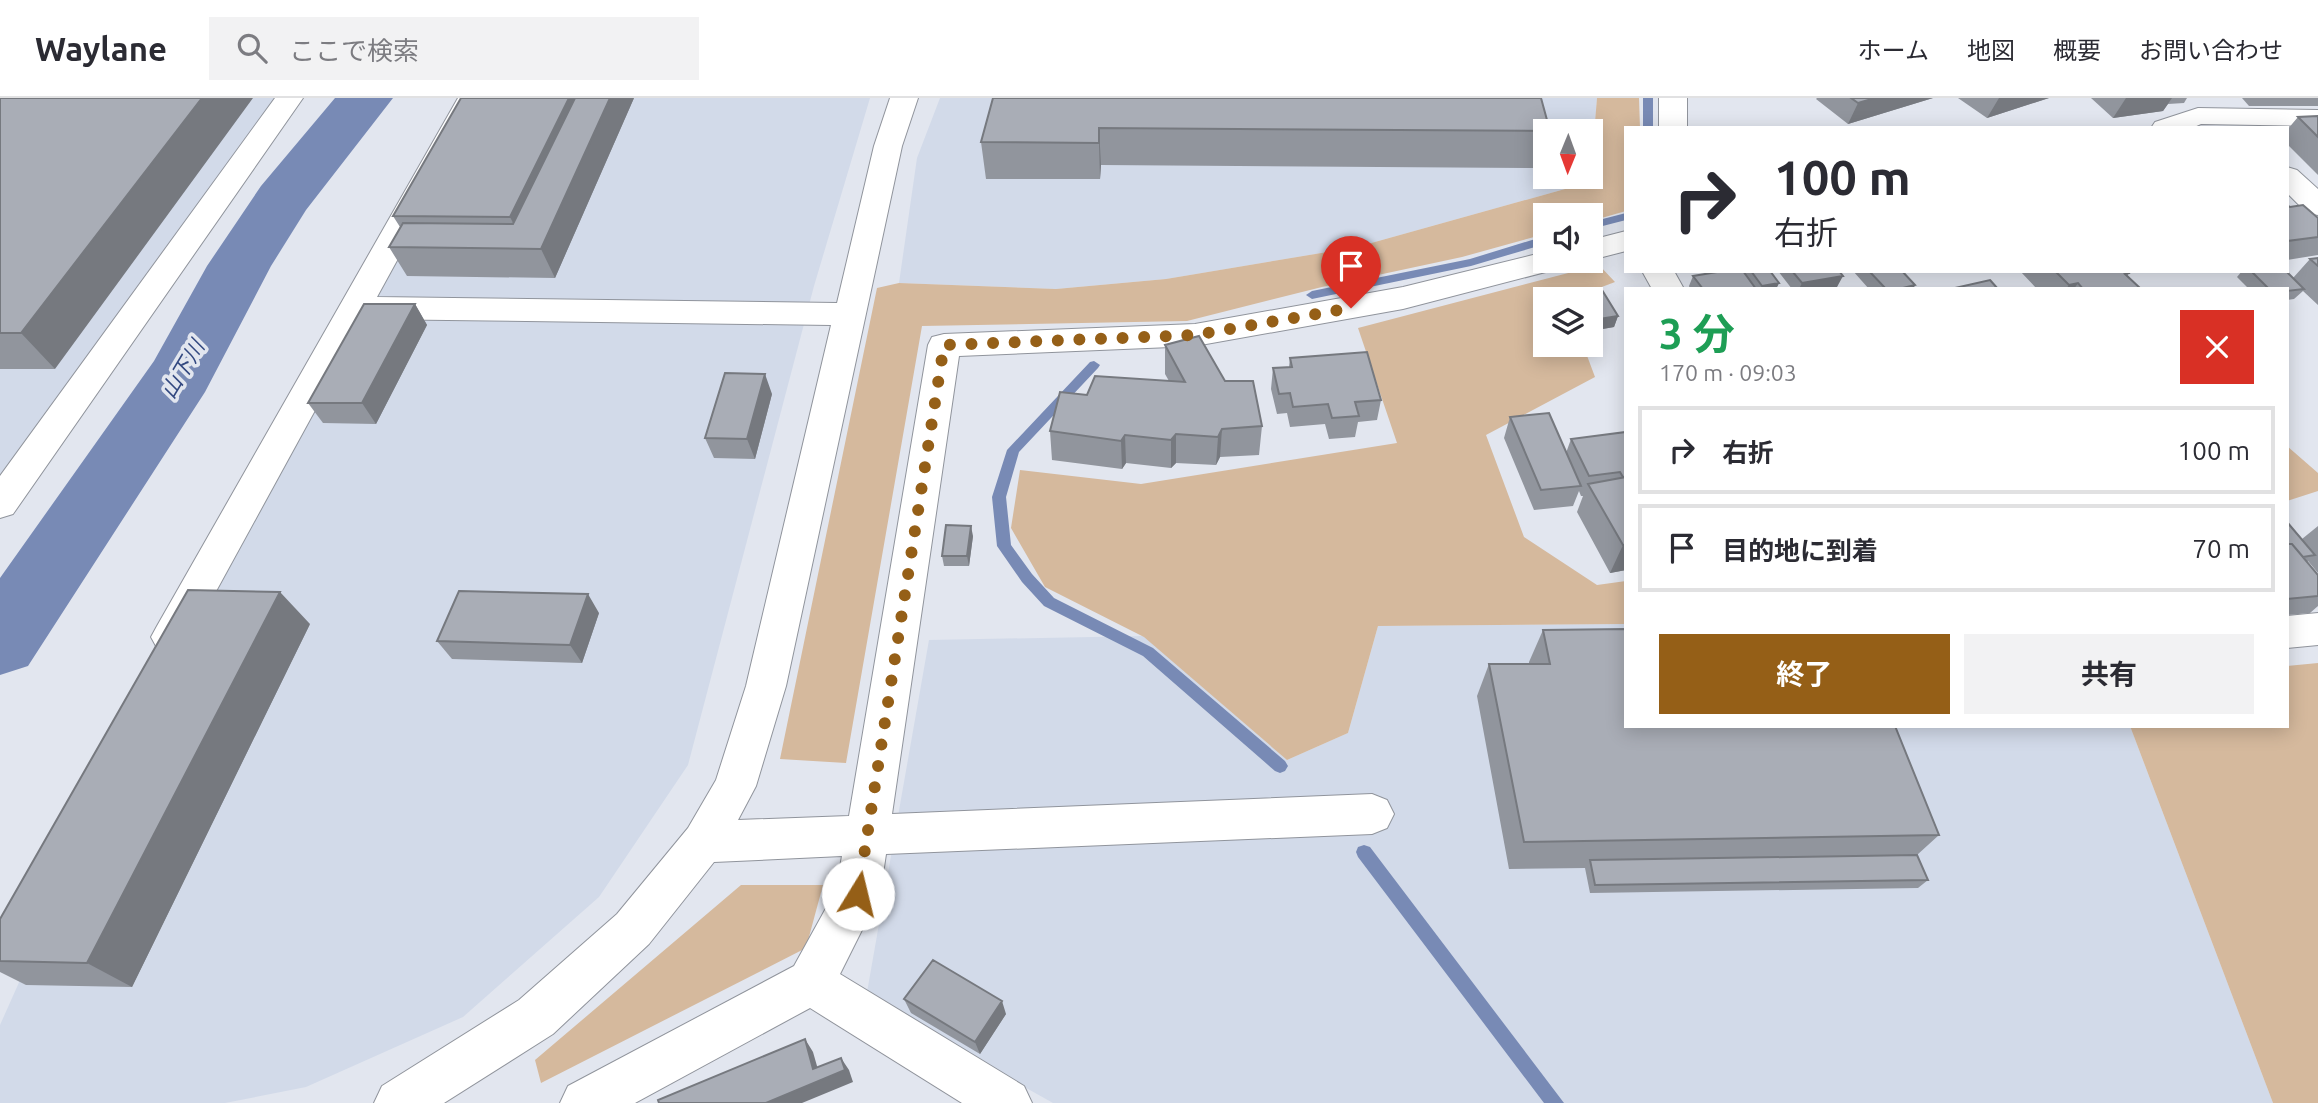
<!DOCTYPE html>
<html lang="ja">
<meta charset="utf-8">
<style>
body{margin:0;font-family:Ubuntu,"Noto Sans JP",sans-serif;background:#f2f2f3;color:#2b2b33;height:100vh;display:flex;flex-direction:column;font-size:26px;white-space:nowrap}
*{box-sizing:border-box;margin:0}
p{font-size:23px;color:#7c7c81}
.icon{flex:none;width:38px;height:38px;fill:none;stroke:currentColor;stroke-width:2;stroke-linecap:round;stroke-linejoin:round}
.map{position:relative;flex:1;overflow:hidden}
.details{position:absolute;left:1624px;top:189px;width:665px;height:441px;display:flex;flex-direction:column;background:#fff;border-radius:0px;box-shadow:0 4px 18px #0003}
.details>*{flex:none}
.hud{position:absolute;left:1624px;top:28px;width:665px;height:147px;border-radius:0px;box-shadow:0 4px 18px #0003;background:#fff;color:#2b2b33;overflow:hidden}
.needle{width:46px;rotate:181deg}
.tools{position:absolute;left:1533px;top:21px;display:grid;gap:14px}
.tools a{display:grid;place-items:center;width:70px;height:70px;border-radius:0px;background:#fff;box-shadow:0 4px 18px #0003;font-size:35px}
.pin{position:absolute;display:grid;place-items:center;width:60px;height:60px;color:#fff;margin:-72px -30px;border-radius:50% 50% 50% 0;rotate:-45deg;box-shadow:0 0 7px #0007}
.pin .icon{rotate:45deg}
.me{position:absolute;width:77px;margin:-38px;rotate:9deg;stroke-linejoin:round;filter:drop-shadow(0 0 5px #0008)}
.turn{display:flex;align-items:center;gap:24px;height:147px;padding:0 35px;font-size:32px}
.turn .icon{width:91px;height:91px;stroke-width:2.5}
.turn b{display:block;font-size:49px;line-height:60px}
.round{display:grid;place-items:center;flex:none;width:74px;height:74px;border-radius:0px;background:#f2f2f3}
.head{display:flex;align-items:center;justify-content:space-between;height:119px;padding:0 35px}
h1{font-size:42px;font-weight:700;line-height:52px;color:#1e9e55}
.primary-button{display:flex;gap:14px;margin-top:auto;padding:14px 35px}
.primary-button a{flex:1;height:80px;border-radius:0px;background:#955f17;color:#fff;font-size:28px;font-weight:700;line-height:80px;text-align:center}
.primary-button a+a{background:#f2f2f3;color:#2b2b33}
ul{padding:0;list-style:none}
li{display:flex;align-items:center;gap:21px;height:88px;margin:0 14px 10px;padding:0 21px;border:4px solid #e1e1e2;border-radius:0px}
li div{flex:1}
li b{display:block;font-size:26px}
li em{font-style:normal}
header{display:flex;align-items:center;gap:42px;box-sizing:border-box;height:98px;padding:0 35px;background:#fff;border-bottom:2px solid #e1e1e2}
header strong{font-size:33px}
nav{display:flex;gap:38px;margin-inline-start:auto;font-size:24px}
.search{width:490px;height:63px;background:#f2f2f3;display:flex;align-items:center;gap:18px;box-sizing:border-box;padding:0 24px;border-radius:0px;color:#7c7c81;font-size:26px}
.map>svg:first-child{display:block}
</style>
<header>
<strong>Waylane</strong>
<div class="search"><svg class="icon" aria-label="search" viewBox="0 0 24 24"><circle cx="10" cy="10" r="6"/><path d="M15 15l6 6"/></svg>ここで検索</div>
<nav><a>ホーム</a><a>地図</a><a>概要</a><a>お問い合わせ</a></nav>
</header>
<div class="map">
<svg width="2318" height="1005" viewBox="0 0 2318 1005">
<rect width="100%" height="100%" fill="#e2e6ef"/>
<!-- built -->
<path fill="#d2dae9" d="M0,0H276L0,387Z
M486,0H870L814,188L688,667L599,799L463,919L306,989L225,1005H0V927L109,683Z
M940,0H1597L1591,78V33H1545V79H1591L1590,84L1357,149L1166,181L1056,191L899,185L917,60Z
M1626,526V628H2130L2273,1005H1053L866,900L929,542L1144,538L1287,662L1348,635L1378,528Z"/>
<!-- green -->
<path fill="#d5b99d" d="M1597,0H1639L1640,30H1626V113L1591,123V117H1545V136L1462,159L1322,189L1187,223L922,228L846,665L780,661L877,190L899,185L1056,191L1166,181L1357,149L1590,84Z
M1599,167L1615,184L1570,201H1545V247H1583L1595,279L1486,337L1524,439L1597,487L1626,483V526L1378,528L1348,635L1287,662L1144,539L1045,489L1011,430L1020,372L1141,386L1397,345L1358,230Z
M2287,348L2318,375V393L2287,403Z
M2318,565V1005H2273L2130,628H2287V568Z
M741,787H823L806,850L541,985L535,962Z"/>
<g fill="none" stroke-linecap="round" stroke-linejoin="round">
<!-- stream -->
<path fill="#788ab5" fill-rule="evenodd" d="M1643,0H1653V30H1643Z
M1626,115V122L1591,131V124Z
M1545,138V146L1471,168L1312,201L1306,197L1312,193L1470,161Z
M1094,263L1100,267L1098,270L1019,354L1006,399L1011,447L1032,476L1054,500L1153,550L1285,663L1288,668L1285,673L1280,675L1275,673L1143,558L1044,508L1022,484L997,448L992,399L1007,352L1090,264Z
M1364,747L1370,749L1564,1005H1544L1358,759L1356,754L1358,749Z"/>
<!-- river -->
<path fill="#788ab5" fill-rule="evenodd" d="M335,0H393L306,112L271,168L205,294L28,568L0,577V480L154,263L207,168L261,88Z"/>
<!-- minor casing -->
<g stroke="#90949c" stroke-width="2">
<path id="minor" d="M275,0H303L13,416L0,420V378Z
M458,0H486L377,199L837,205L874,48L890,0H918L902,48L786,588L756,688L738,722L849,718L928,247L932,239L944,236L1195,226L1403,189L1545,154V163H1565L1561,170L1403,211L1195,248L959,258L892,716L1372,696L1387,702L1394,716L1387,730L1372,736L886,756L880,796L840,876L1024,988L1032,1005H962L810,910L635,1005H560L568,988L794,868L836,792L842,758L714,764L649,846L553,936L444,1005H374L382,988L519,902L617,816L688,730L716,682L746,588L831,227L365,221L185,550L171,555L157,550L151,539L157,528Z
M1659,0H1687V30H1659Z
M2198,10L2318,12V28L2201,26L2192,30H2151L2155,24Z
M2287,69L2297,72L2318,91V117L2307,115L2287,95Z
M1626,133V153L1591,162V142Z
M1642,173H1674L1684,191H1652Z
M2318,515V547L2287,550V518Z"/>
</g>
<!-- minor -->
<use href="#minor" fill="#fff" fill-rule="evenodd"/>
</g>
<!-- wall -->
<path fill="#91959d" d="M0,0L55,271H0Z
M634,0L555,180L407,178L389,149L400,129L393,118Z
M993,0L1545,33V51L1540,70L1101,67L1100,81H986L981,44Z
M1817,0H1933L1848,26L1816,1Z
M1958,0H2049L1987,20Z
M2091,0H2187L2184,5L2168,6L2163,13L2113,20Z
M2242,0H2318V8H2249Z
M2318,18V77L2287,46V32L2298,19Z
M2287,107L2290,109L2318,120V157L2287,162Z
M2318,160V207L2303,193L2294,201L2287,202V191H2249L2237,179L2242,173H2286L2293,180L2310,161Z
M1745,173H1770L1779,185L1776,191H1690L1689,188L1693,178L1745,175Z
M1778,173H1839L1837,189L1826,191H1792Z
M1853,173H1902L1915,187L1913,191H1869Z
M2020,173H2128L2129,175L2127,178L2141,191H2037Z
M1602,192L1618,218L1614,229L1591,233V201H1575L1577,196Z
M415,206L427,227L376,326L323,325L308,305Z
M1165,247L1225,283L1262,328L1259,357L1220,359L1216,367L1176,365L1171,370L1126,365L1122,371L1052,362L1050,333L1087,297L1169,283L1165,276Z
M1290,260L1381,302L1377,322L1358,324L1355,339L1329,341L1325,326L1290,329L1287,315L1277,316L1271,291L1273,270L1289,269Z
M772,296L755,361L714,360L705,340Z
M1510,319L1566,355L1571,341L1626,334V472L1610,475L1577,414L1583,398H1581L1579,393L1573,408L1534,412L1504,340Z
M2287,424L2302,441L2318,428V475L2308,463L2307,464L2318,477V508L2310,515L2287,517Z
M973,438L969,468H944L942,458Z
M599,515L582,565L452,561L437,543Z
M310,526L132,889L26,887L0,874V821Z
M1543,532L1939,737L1917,757L1928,782L1918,790L1590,795L1585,770L1509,771L1477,598L1489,566H1529V564Z
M904,901L1006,916L980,956L911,915Z"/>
<!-- shaded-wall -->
<path fill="#76797f" d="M202,0H253L55,271L21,235Z
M569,0H600L526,150L510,119Z
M610,0H634L555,180L541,151Z
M1875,0H1933L1848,26L1858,5Z
M1999,0H2049L1987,20Z
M2126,0H2172L2163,13L2113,20Z
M1099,30L1101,67L1100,81L1099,45Z
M1843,178L1837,189L1826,191H1799L1802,185Z
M1779,185L1776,191H1761L1762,188Z
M2078,185L2074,191H2066L2069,187Z
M1915,187L1913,191H1899Z
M415,206L427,227L376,326L362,305Z
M1618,218L1614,229L1591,233L1593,222Z
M765,276L772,296L755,361L747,341Z
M1222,331L1220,359L1216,367L1218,339Z
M1176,336V365L1171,370V342Z
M1125,337L1126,365L1122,371L1121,343Z
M971,428L973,438L969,468L967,458Z
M1623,447H1626V472L1610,475Z
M280,494L310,526L132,889L87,865Z
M588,496L599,515L582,565L570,547Z
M1002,903L1006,916L980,956L975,944Z
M805,941L813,954L821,982L841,960L849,972L853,984L802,1005H766L813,971Z"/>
<!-- building -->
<path fill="#a9adb6" stroke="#76797f" stroke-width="2" d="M0,0H202L21,235H0Z
M461,0H569L510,119L393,118Z
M575,0H610L541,151L389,149L403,125L513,126Z
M993,0H1541L1550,33L1099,30V45L981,44Z
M1851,0H1875L1858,5Z
M2318,18V39L2298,19Z
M2287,107L2290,109L2303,107L2318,120V139L2287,143Z
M2318,160V168L2310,161Z
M1723,173H1743L1756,191H1703L1693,178Z
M1751,173H1770L1779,185L1762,188Z
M1792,173H1839L1843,178L1802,185Z
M1869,173H1902L1915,187L1899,191H1886Z
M2055,173H2128L2129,175L2125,176L2141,191H2083L2078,185L2069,187Z
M2251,173H2286L2304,191L2287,193V191H2269Z
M1990,182L1998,191L1955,190Z
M1602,192L1618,218L1593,222L1591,218V201H1580L1577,196Z
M364,206H415L362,305H308Z
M1199,238L1225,283H1253L1262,328L1222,331L1218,339L1176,336L1171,342L1125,337L1121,343L1050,333L1060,294L1087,297L1095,278L1185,284L1165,247Z
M1367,254L1381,302L1355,304L1359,318L1332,320L1328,306L1293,309L1290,295L1279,296L1273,270L1292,269L1290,260Z
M725,275L765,276L747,341L705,340Z
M1549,315L1581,388L1541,392L1510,319Z
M1626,334V379H1623L1620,374L1589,378L1571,341Z
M1626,379V447H1623L1588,386Z
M2287,424L2315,457L2303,459L2292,446H2287Z
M946,427L971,428L967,458H942Z
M2287,446H2292L2318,477V498L2287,501Z
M188,492L280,494L87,865L0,863V821Z
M459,493L588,496L570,547L437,543Z
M1626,531V628H1895L1939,737L1524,744L1489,566H1550L1543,532Z
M1917,757L1928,782L1595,787L1590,762Z
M933,862L1002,903L975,944L904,901Z
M805,941L813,971L841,960L845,972L766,1005H659L658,1002Z"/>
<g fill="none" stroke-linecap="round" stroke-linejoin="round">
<!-- route -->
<path stroke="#955f17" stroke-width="12" stroke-dasharray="0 21.6" d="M858,796L944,247L1195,237L1351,210"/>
</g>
<g text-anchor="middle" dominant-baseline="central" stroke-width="7" stroke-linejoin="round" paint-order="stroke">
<!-- water labels -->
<g font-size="21" font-style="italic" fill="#324880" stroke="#e2e6ef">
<text transform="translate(182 271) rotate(-59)">山下川</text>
</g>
</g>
</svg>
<div class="tools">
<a><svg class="needle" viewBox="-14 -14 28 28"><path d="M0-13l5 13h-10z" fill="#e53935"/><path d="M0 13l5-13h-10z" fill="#7c7c81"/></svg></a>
<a><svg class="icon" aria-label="sound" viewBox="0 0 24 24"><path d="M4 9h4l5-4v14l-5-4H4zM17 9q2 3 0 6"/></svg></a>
<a><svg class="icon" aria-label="layers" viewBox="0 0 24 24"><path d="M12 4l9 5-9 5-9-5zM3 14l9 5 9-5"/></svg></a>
</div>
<div class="pin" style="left:1351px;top:210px;background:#d93025"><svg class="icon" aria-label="arrive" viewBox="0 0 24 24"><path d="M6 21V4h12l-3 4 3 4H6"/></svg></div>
<svg class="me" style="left:858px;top:796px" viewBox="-20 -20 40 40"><circle r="19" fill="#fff"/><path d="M0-13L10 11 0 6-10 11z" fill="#955f17"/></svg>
<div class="hud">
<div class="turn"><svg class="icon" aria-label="right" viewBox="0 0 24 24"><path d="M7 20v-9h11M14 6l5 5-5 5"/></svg><div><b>100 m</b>右折</div></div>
</div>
<section class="details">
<div class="head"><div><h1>3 分</h1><p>170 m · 09:03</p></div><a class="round" style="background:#d93025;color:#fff"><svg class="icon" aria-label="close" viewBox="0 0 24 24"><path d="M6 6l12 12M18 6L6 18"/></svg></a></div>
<ul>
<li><svg class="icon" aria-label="right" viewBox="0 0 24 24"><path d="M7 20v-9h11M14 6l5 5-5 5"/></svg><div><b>右折</b></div><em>100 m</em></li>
<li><svg class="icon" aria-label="arrive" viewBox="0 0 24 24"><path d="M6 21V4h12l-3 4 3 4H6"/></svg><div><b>目的地に到着</b></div><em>70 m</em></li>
</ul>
<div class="primary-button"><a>終了</a><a>共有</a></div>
</section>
</div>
